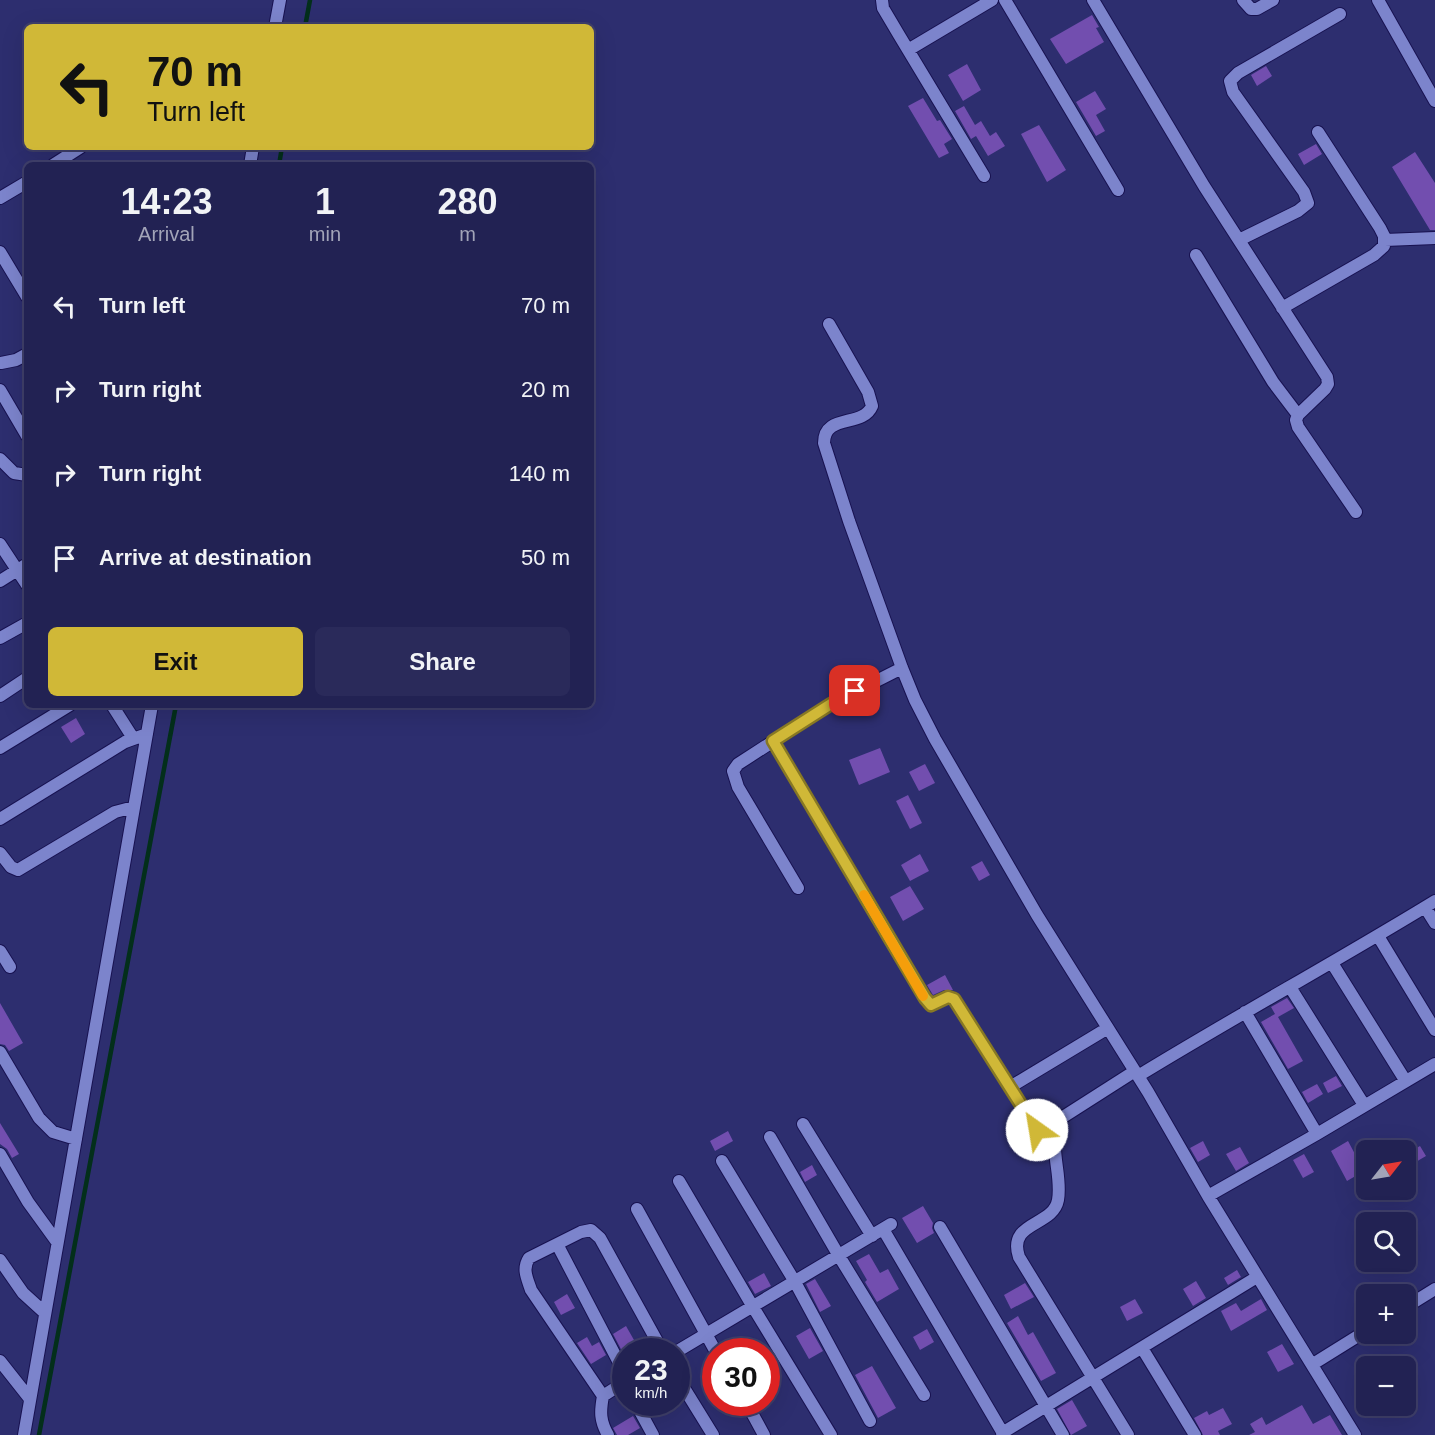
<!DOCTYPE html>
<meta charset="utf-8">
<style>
body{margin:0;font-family:Helvetica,sans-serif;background:#2a2a5a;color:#f1f3f6;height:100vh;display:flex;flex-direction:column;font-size:22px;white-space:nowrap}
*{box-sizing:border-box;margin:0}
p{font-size:20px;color:#a2a4b8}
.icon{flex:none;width:33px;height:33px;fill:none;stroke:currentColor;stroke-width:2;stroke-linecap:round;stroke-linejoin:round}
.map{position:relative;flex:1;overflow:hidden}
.panel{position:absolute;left:24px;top:162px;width:570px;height:546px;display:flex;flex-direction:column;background:#222253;border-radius:9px;box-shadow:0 6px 24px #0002,0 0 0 2px #3f3f6a}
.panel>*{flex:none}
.hud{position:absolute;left:24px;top:24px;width:570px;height:126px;border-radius:9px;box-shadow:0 6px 24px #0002,0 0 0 2px #3f3f6a;background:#d0b837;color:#111;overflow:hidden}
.needle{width:39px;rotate:59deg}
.fabs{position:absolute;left:1356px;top:1140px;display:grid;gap:12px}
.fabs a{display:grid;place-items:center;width:60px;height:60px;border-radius:9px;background:#222253;box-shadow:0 6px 24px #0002,0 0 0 2px #3f3f6a;font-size:30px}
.speed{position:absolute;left:612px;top:1338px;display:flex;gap:12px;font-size:30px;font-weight:700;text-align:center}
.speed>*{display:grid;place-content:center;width:78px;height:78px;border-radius:50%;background:#222253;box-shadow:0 6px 24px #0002,0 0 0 2px #3f3f6a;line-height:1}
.speed small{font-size:15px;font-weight:400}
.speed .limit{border:9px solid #d22;background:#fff;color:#111}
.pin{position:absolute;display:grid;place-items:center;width:51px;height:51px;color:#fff;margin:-26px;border-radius:12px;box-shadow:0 3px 9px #0006}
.me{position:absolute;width:66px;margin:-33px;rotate:328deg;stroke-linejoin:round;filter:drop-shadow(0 0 4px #0008)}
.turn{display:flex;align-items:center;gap:21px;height:126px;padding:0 24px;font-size:27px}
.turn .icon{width:78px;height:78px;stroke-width:2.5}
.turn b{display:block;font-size:42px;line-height:51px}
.eta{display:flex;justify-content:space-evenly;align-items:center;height:102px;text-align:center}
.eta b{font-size:36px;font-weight:600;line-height:42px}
.action{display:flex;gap:12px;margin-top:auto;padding:12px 24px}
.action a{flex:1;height:69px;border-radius:9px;background:#d0b837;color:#111;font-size:24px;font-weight:600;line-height:69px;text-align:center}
.action a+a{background:#2a2a5a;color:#f1f3f6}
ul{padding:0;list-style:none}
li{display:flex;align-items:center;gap:18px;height:84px;padding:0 24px}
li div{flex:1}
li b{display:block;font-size:22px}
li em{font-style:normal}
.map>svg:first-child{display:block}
</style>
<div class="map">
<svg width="1435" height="1435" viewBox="0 0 1435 1435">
<rect width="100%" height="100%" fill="#2d2e6f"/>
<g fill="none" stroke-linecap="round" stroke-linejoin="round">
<!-- stream -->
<path stroke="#032f1b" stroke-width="4.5" d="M305,27L310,0
M279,165L282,147
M39,1435L176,705"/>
</g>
<!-- building -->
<path fill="#724eaf" d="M1092,15L1099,27L1096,28L1104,42L1066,64L1050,39Z
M967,64L981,90L963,101L948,75Z
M1266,66L1272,76L1257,86L1251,75Z
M1095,91L1106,109L1096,115L1105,131L1096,136L1076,102Z
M923,98L937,121L940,120L952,139L944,144L949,153L939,158L908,106Z
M964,106L975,125L981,121L990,136L996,132L1005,146L988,156L976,136L971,139L955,111Z
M1039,125L1066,170L1047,182L1021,134Z
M1316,144L1322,154L1304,165L1298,154Z
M1415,152L1435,183V230H1430L1392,167Z
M76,718L85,734L71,743L61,727Z
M880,748L890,772L859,785L849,760Z
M925,764L935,783L919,791L909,772Z
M908,795L922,823L910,829L896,801Z
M920,854L929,871L910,881L901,865Z
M982,861L990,875L979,881L971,867Z
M910,886L924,909L903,921L890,897Z
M945,975L953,990H944L933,995L927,985Z
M1287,998L1294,1008L1278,1017L1303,1061L1288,1069L1261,1022L1275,1014L1271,1007Z
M0,1003L23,1043L9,1051L5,1045L0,1044Z
M1336,1076L1342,1086L1328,1093L1323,1083Z
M1317,1084L1323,1094L1308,1103L1302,1092Z
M0,1123L19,1154L12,1158L7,1149L0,1144Z
M728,1131L733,1141L715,1151L710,1141Z
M1203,1141L1210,1155L1198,1162L1190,1148Z
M1348,1141L1364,1171L1347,1181L1331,1151Z
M1420,1146L1426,1156L1409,1166L1406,1160V1154Z
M1240,1147L1249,1163L1236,1171L1226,1154Z
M1304,1154L1314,1172L1303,1178L1293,1160Z
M812,1165L817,1175L805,1182L800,1172Z
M923,1206L933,1223L932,1228L934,1233L917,1243L902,1218Z
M869,1254L880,1273L888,1269L899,1289L877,1302L865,1282L867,1280L856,1261Z
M1237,1270L1241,1277L1228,1285L1224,1278Z
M764,1273L771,1286L755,1294L748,1282Z
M815,1279L831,1306L820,1312L806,1284Z
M1196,1281L1206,1298L1193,1306L1183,1289Z
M1025,1283L1034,1297L1011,1309L1004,1295Z
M567,1294L575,1308L561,1315L554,1302Z
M1135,1299L1143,1313L1127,1321L1120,1307Z
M1261,1299L1267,1310L1231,1331L1221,1311L1236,1303L1241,1311Z
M1018,1316L1028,1335L1033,1332L1056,1373L1041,1381L1007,1323Z
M626,1326L638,1347L630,1352H626L624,1355L613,1334Z
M810,1328L823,1351L809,1359L796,1336Z
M927,1329L934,1342L920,1350L913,1337Z
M587,1337L592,1346L599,1342L606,1355L591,1364L577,1343Z
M1282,1344L1294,1364L1278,1372L1267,1352Z
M872,1366L896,1408L878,1418L855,1375Z
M1072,1400L1087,1426L1071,1435L1057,1409Z
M1302,1405L1313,1424L1330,1415L1342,1435H1249L1255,1432L1250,1424L1262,1417L1266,1425Z
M1223,1408L1232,1424L1218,1431L1220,1435H1203L1194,1418L1207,1411L1209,1415Z
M633,1416L640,1428L628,1435H617L613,1428Z"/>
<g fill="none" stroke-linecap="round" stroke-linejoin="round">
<!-- street casing -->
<g stroke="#181251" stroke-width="14">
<path id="street" d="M882,0L883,8L899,35L984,176
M1005,0L1118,190
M1093,0L1204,186L1327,377L1328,384L1325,389L1298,415L1296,420L1298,427L1356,512
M1243,0L1251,9H1257L1273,0
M1378,0L1435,101
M275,27L280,0
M908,50L992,0
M53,165L81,147
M250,165L253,147
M0,198L27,182
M1239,240L1298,211L1308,203L1304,192L1233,92L1230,81L1238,73L1340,14
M1385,240L1435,238
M0,252L27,297
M1196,255L1273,382L1298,415
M1282,308L1374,255L1384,246V236L1380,228L1318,132
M829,324L868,392L872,406C863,428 824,413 824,443L849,521L902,668L915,700L935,739L1037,915L1148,1092L1208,1196L1355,1435
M1,363L16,360L27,354
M0,390L27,436
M0,459L14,473L27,475
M0,544L27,585
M0,581L27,564
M0,638L27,623
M0,696L27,678
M112,705L133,738
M773,741L927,1001L931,1005L948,997L954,999L1037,1130L1055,1143
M0,748L70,705
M0,819L125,742L147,734
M0,853L11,867L18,870L115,812L134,807
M798,888L738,787L733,771L738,764L831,704L902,668
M1425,907L1435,923
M1378,936L1435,1030
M0,951L10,967
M1332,963L1405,1080
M1290,987L1364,1105
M1245,1012L1317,1134
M0,1052L39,1118L53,1132L76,1139
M1138,1076C1236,1016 1337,961 1435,901
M1010,1087L1108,1028
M803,1124L872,1236
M770,1137L839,1256L924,1395
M0,1154L28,1202L57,1242
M722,1161L795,1282L870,1421
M679,1181L753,1307L831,1435
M1208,1196L1317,1134L1435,1064
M637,1209L716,1352
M940,1227L1063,1435
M883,1229L1004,1435
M557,1244L626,1376
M0,1260L23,1293L45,1313
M1406,1307L1435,1289
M1142,1348L1195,1435
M676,1352L891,1224
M0,1361L30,1399
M1313,1364L1366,1331
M676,1375L713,1435
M603,1396L531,1290C527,1278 522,1269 529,1258L581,1232L591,1230L600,1238L663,1352
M635,1402L653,1435
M746,1402L764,1435
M1002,1433L1257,1277
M24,1435L152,705
M608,1435C600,1421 600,1412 603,1396L626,1381
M1128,1435L1019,1257C1007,1221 1053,1227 1058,1200C1063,1172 1045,1142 1063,1117L1135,1071"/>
</g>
<!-- street -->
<use href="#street" stroke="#7c84cc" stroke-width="12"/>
</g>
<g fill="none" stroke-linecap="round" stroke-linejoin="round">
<!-- route casing -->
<g stroke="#877824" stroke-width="15">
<path id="route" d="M855,691L831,704L773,741L925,998L931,1005L948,997L954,999L1037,1130"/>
</g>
<!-- route -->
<use href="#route" stroke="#d0b837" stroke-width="10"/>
<!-- slow -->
<path stroke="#f59e0b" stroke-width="10" d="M864,895L923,996"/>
</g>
</svg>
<div class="fabs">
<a><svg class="needle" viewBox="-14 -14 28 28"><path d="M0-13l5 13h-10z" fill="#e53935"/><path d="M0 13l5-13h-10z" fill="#a2a4b8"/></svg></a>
<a><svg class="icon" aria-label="search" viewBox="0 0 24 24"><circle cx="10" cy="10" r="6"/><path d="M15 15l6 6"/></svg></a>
<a>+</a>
<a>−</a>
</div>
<div class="speed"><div>23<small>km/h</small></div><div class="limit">30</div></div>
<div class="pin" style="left:855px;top:691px;background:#d93025"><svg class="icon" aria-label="arrive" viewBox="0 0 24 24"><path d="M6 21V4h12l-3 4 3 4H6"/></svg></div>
<svg class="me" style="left:1037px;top:1130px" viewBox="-20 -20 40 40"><circle r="19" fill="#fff"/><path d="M0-13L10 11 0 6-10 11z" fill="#d0b837"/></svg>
<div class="hud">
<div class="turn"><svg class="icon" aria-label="left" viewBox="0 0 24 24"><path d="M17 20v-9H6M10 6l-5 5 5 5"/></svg><div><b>70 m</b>Turn left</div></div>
</div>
<section class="panel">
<div class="eta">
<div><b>14:23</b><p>Arrival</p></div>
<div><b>1</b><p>min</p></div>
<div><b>280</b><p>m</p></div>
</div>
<ul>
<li><svg class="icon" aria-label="left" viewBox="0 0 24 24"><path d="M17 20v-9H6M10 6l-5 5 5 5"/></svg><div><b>Turn left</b></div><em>70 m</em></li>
<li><svg class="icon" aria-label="right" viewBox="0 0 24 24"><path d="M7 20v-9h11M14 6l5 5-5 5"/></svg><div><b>Turn right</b></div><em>20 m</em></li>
<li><svg class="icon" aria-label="right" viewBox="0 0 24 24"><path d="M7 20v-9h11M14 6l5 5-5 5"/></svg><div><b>Turn right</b></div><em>140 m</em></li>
<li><svg class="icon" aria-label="arrive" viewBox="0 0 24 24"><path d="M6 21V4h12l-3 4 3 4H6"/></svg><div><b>Arrive at destination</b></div><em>50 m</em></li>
</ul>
<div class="action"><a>Exit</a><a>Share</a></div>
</section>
</div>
